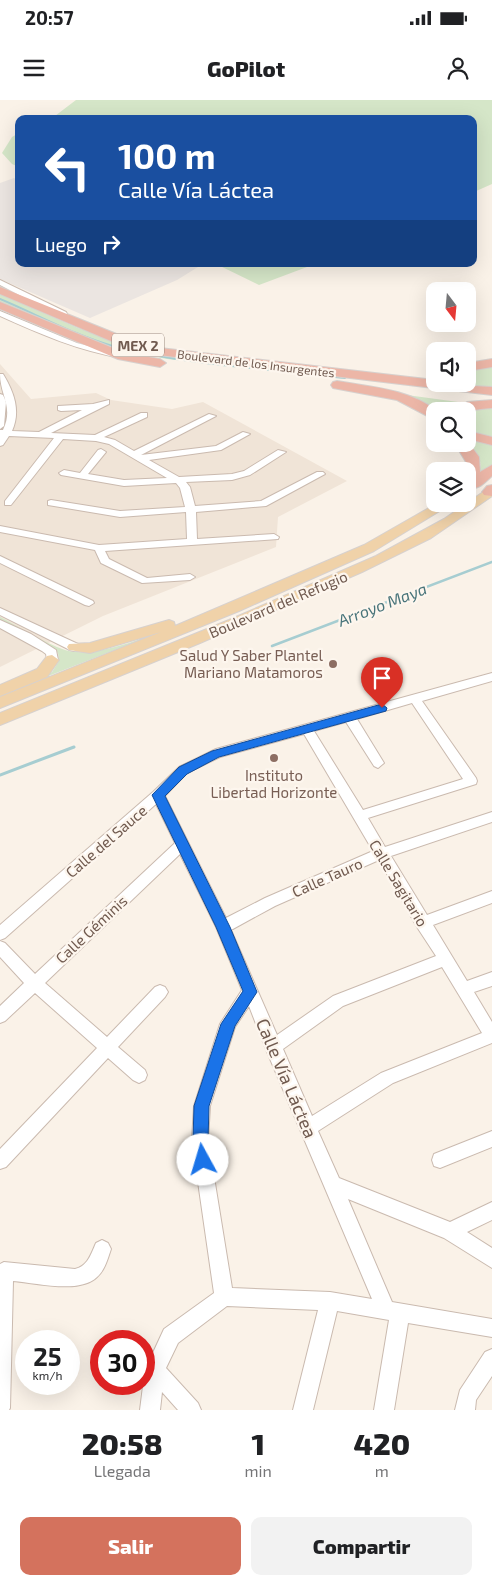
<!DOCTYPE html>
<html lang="es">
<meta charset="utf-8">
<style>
body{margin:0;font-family:"Exo 2",sans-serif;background:#f2f2f2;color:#202124;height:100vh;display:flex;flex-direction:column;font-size:19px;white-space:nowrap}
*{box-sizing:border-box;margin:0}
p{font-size:16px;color:#757577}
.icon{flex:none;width:28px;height:28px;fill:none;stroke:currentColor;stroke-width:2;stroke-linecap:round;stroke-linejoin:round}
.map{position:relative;height:1310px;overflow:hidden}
.side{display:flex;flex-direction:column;background:#fff;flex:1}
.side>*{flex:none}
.hud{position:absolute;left:15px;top:15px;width:462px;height:152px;border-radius:10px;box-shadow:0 5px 20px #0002;background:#1a4fa0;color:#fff;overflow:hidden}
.needle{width:32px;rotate:164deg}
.fabs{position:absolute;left:426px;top:182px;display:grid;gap:10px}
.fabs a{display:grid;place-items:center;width:50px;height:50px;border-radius:10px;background:#fff;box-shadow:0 5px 20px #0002;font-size:25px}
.speed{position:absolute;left:15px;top:1230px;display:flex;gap:10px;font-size:25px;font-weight:700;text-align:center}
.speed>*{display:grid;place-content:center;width:65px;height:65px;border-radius:50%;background:#fff;box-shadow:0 5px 20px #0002;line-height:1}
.speed small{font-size:12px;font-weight:400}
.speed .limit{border:8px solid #d22;background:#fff;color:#111}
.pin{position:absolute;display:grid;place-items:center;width:42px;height:42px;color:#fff;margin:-51px -21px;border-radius:50% 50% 50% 0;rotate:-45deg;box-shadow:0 0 5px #0007}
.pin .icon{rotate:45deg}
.me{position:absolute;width:55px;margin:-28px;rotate:354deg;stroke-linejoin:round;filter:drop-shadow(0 0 4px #0008)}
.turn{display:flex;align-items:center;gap:18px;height:105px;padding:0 20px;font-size:22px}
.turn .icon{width:65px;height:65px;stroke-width:2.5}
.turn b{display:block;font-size:35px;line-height:42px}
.then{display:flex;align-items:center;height:48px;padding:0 20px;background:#0003;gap:10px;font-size:19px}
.eta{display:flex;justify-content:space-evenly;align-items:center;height:85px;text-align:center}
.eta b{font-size:30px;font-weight:800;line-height:35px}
.cta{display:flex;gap:10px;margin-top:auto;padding:10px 20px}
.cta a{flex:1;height:58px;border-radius:10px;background:#d4725d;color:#fff;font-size:20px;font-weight:800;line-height:58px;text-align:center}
.cta a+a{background:#f2f2f2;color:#202124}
.status{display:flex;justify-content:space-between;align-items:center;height:35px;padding:0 25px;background:#fff;direction:ltr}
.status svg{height:14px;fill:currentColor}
header{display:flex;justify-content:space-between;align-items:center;height:65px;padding:0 20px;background:#fff;font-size:22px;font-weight:800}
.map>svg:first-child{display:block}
</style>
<div class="status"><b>20:57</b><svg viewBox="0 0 49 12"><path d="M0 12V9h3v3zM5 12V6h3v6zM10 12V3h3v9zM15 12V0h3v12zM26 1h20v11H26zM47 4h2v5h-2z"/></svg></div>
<header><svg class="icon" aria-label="menu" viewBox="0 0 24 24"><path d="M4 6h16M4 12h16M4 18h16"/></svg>GoPilot<svg class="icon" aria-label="person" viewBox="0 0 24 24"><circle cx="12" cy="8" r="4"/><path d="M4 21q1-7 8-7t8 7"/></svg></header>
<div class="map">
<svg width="492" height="1310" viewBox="0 0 492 1310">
<rect width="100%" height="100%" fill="#faf2e8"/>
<!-- residential -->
<path fill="#f0e4d7" d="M0,264L31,299L96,293L111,300L172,309L203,302L347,381L278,417L276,447L103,516L0,567Z"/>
<!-- industrial -->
<path fill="#ebe5e1" d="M14,78L19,82V164H192L198,167L177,180L90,218L0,179V83Z"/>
<!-- green -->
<path fill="#d5e6c8" d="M76,0H492V84L474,92V19H51Z
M19,33V67L12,64L2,53L12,37Z
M216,164H315L259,185Z
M0,194L78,228L141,250L188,259L359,278H332L167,259L120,250L0,203Z
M492,265V289L459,284H468V270Z
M392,293L473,304C466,306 457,310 451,311C430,314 410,301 392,293Z
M480,308L492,309V338L468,333V311H465Z
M468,338L492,343V365L476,379C485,364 479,353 468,343Z
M0,517C20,527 44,543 65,550C97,560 155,533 186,522L0,595L52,572L59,561L58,553L52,548L0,519Z"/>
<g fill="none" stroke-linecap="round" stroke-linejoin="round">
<!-- stream-far2 -->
<path stroke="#a6cdd1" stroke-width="2" d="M0,199C38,215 76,236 116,247C187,265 271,269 345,278"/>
<!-- stream-far1 -->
<path stroke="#a6cdd1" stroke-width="2.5" d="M272,546L492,462"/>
<!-- stream -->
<path stroke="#a6cdd1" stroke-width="3" d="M0,675L74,647"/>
<!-- minor casing -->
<g stroke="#cabaaf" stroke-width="2">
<path id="minor" d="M0,180L66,212L67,214L60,216L0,185Z
M0,211L77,243L126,256L122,258C79,251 40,234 0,216Z
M0,274H3C14,292 21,311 12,331L39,332L82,310L61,311L58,310V306L93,304L109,300V304L51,333L95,335L141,313H147V317L104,337L115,340L134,351L209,314L216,316L141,355L216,346L243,332L250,334L221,350L149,360L179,377L232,374L244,371L278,350L286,352L250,375L232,380L186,382L190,387L195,406L261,401L317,372H323L325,374L266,406L196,412L197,439L274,434L279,437L278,439L105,451L109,459L147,478L190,474L195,477L190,480L142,483L101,463L95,450L0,432V426L99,445L187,439L186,412L120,417L48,405V401L51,400L120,411L185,407L180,388L176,383L124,386L61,375L59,373L64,370L80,373L98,350L101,349L106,352L88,374L124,380L167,378L109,344L96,341L63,339L11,405H5V401L54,338L9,336L3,345L0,346V330H3C14,307 0,295 0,274Z
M0,294L3,295L6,302L4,326L0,329Z
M0,456L93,501L94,503L89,506L85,505L0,463Z
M0,508L78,544L80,547L74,551L70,550L0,515Z
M0,520L31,534L56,550L58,560L56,563H48L46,554L42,551L0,528Z
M492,573V581L422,601L476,678L477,681L476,684L368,718L385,747L492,712V722L391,756L427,815L492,791V803L433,825L467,881L492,872V886L474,892L492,922V943L393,983L318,1031L339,1078L450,1122L492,1102V1120L467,1132L492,1148V1168L444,1138L348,1099L392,1202L492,1219V1237L408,1223L394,1310H374L389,1220L337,1211L313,1310H293L318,1210L227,1206L178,1243L166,1268L198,1303L201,1310H178L162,1292L160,1310H140L145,1270L164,1229L214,1193L192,1040L194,1006L220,924L242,890L216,827L180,754L45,883L107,937L155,887L160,885L165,887L168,892L165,897L118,947L145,970L147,975L145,980L139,983L133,980L108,958L6,1067L0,1069V1049L97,948L35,893L5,921L0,923V906L24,883L0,857V841L5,843L35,874L175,743L156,704L5,838L0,840V825L153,692L179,667L216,649ZM412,603L463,679L363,710L314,631L346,622L374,666L378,668L384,663L357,619ZM304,634L373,751L265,798L226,818L165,696L187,673L220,657ZM379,760L417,827L436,856L333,896L277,935L231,830L275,806ZM442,867L482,933L381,973L312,1016L283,949L343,906ZM249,906L265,947L372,1199L330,1192L232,1188L208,1040L210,1006L235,927Z
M492,1031V1047L440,1068L434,1066L432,1060L434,1054Z
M102,1140L108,1143L111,1149C108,1158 105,1170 97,1177C80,1194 36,1183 13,1181L10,1308L9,1310H0V1164L4,1162L75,1169C88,1166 91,1154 96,1143Z
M492,1249V1276L476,1300L475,1310H455L460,1290L485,1252Z"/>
</g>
<!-- major casing -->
<g stroke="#d7d1ce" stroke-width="2">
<path id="major" d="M489,388L492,389V396L431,438L362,472L200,543L0,625V613L229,520L376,456L444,419Z
M436,404H451L374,451L239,511L0,608V597L161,532L90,553L69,550L67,547L69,544L90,543L169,520L174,522L175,526L364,445Z
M52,555L59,560L47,577L0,596V585L37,569L47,556Z"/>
</g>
<!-- highway casing -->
<g stroke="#d7d1ce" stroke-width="2">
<path id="highway" d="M0,187L119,235L160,248L435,280V284L492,287V295L159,255L111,241L0,194Z
M0,202L125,253L160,259L166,263L160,267L118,259L0,209Z
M492,259V267L468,271V263Z
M337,281C371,287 409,289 437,311H435V320L397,300L333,288L331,285L333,282Z
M492,300V308C478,309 465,312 451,311L467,302Z
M468,331L492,337V345L468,339Z
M468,342L479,357L480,372L492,365V376C484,383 478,391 468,387L466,362L455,344H468Z
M492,385V396L484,395L482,392L487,386Z"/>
</g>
<!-- minor -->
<use href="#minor" fill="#fff" fill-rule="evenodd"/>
<!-- major -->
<use href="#major" fill="#f0d2a9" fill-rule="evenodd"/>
<!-- highway -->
<use href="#highway" fill="#ecb6a7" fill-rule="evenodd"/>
</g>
<!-- route -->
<path fill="#1a73e8" stroke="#114b97" d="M382,604L387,608L386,611L219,657L187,674L165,696L230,827L257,892L235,926L209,1006L208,1040L211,1060L209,1065L203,1068L198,1065L193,1040L194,1006L221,924L243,891L216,827L152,695L179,667L212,651Z"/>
<!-- markers -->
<g fill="#8d6e63" stroke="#fdf6ee" stroke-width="2">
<circle cx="333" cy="564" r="5"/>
<circle cx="274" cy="658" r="5"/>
</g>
<g text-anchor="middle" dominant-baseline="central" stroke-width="4.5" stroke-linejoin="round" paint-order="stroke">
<!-- far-street labels -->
<g font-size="12" fill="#705a4f" stroke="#fdf6ee">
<text transform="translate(256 263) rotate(7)">Boulevard de los Insurgentes</text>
</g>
<!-- shield labels -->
<rect fill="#fdf6ee" stroke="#9a897f" stroke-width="1" x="112" y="233.5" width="52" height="23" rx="4"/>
<g font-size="14" font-weight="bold" fill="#705a4f">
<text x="138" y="245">MEX 2</text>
</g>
<!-- street labels -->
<g font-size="15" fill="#705a4f" stroke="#fdf6ee">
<text transform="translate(278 504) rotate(-23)">Boulevard del Refugio</text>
<text transform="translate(106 741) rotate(-41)">Calle del Sauce</text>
<text transform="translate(327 777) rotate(-24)">Calle Tauro</text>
<text transform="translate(399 783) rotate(59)">Calle Sagitario</text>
<text transform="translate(91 829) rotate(-43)">Calle Géminis</text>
</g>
<!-- education labels -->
<g font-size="15" fill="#785e54" stroke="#fdf6ee" text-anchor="end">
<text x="323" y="555">Salud Y Saber Plantel<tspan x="323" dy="17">Mariano Matamoros</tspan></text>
<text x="274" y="675" text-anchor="middle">Instituto<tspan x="274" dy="17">Libertad Horizonte</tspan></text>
</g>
<!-- water labels -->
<g font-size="16" font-style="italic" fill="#48747a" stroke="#fdf6ee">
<text transform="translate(382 504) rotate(-21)">Arroyo Maya</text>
</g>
<!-- near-street labels -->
<g font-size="18" fill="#705a4f" stroke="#fdf6ee">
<text transform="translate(287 978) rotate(67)">Calle Vía Láctea</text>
</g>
</g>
</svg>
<div class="fabs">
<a><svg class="needle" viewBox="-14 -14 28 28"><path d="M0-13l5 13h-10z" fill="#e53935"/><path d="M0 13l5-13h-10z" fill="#757577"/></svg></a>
<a><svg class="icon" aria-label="sound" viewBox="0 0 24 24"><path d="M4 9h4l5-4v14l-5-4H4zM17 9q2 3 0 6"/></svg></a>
<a><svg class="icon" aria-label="search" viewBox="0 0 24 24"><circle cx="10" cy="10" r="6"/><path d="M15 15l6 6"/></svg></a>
<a><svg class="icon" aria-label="layers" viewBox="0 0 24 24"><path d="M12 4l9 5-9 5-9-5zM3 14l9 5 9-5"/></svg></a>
</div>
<div class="speed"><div>25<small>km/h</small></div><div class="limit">30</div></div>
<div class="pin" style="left:382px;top:608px;background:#d93025"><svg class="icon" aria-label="arrive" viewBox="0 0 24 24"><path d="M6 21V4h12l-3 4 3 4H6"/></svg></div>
<svg class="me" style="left:203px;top:1060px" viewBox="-20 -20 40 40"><circle r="19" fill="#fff"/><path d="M0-13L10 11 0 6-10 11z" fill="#1a73e8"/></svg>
<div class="hud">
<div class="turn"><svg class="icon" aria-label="left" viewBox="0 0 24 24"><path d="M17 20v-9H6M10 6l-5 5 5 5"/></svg><div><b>100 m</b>Calle Vía Láctea</div></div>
<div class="then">Luego<svg class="icon" aria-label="right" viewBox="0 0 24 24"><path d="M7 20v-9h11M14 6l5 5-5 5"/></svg></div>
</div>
</div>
<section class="side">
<div class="eta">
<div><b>20:58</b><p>Llegada</p></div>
<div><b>1</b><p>min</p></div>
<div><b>420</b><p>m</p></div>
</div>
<div class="cta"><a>Salir</a><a>Compartir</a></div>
</section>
